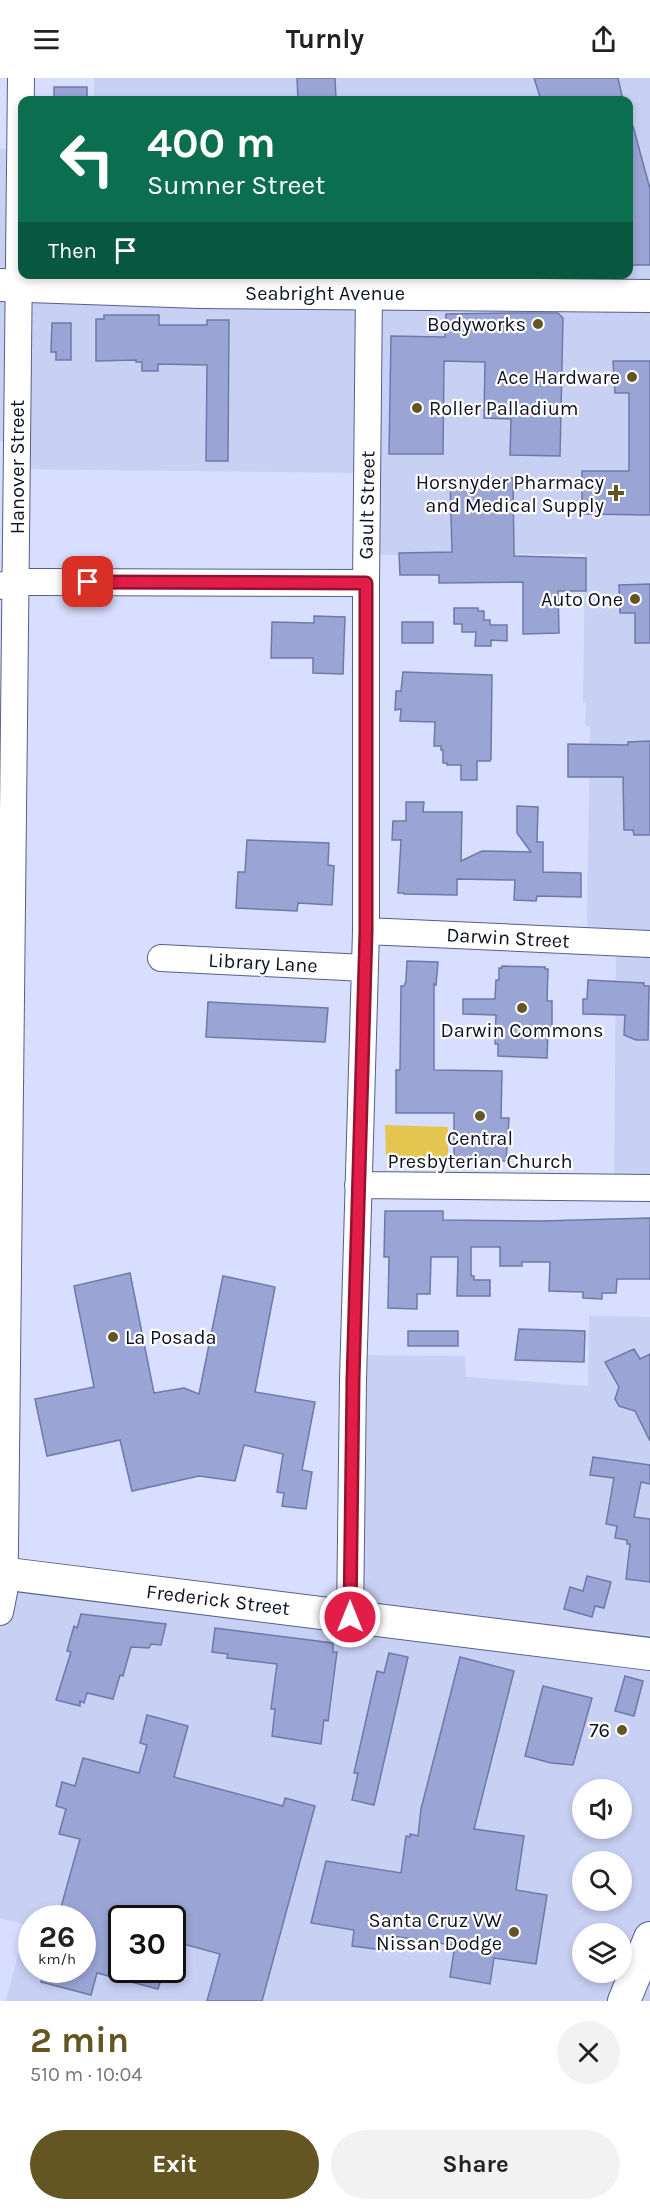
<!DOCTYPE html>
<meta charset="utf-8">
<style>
body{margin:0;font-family:Karla,sans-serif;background:#f2f2f2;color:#222;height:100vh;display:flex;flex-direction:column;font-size:22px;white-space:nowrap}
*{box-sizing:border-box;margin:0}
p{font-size:20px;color:#767676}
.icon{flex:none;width:33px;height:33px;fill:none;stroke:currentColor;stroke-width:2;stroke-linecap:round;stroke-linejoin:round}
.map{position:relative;height:1923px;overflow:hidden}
.sheet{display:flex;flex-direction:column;background:#fff;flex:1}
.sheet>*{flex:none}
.top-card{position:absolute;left:18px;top:18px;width:615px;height:183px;border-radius:12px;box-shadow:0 3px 9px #0003;background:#0b6e4f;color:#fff;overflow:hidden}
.controls{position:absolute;left:572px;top:1701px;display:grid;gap:12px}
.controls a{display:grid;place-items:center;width:60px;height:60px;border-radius:50%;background:#fff;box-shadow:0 3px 9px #0003;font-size:30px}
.speed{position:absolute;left:18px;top:1827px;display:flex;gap:12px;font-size:30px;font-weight:700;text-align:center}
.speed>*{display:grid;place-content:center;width:78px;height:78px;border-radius:50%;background:#fff;box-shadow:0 3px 9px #0003;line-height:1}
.speed small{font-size:15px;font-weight:400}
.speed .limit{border:3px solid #111;border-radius:9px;background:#fff;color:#111}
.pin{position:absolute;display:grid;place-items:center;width:51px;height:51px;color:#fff;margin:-26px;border-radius:12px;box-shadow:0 3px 9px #0006}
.me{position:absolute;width:66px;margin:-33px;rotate:0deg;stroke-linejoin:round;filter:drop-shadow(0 0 4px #0008)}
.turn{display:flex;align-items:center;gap:21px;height:126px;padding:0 30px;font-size:27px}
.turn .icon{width:78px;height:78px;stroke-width:2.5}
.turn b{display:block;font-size:42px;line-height:51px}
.then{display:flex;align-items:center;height:57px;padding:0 30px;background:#0003;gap:12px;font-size:22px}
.round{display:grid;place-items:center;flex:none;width:63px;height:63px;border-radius:32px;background:#f2f2f2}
.summary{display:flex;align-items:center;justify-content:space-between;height:102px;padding:0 30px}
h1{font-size:36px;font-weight:700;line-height:45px;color:#645623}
.cta{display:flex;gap:12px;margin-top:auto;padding:12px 30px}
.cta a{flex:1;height:69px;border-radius:36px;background:#645623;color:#fff;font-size:24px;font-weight:700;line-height:69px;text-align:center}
.cta a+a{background:#f2f2f2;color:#222}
header{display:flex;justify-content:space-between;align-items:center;height:78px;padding:0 30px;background:#fff;font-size:27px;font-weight:700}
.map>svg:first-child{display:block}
</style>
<header><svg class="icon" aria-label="menu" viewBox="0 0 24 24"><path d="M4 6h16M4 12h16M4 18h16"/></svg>Turnly<svg class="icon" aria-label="share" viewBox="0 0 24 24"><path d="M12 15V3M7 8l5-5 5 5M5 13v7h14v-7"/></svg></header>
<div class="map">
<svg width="650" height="1923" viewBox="0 0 650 1923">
<rect width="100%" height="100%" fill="#d7defe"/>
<!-- built -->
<path fill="#c8d0f4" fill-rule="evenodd" d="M94,0H650V1113H614L616,867L589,865L587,843L590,648H585L586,625H583L585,476L365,477L364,395L14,391V364L0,363V71L19,72L22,196H628V22H94Z
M589,1238L650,1239V1923H6L26,1847L0,1840V1314L2,1494L347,1538L350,1277L465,1278L466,1299L588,1308ZM582,1712H621V1750H582ZM582,1784H621V1822H582ZM32,1840H82V1892H32ZM122,1840H172V1892H122ZM582,1856H621V1894H582Z"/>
<!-- green -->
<path fill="#e3c550" d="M385,1047L448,1049V1076L445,1081V1087L396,1086L386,1077Z"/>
<!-- building -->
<path fill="#9aa5d6" stroke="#6f79a8" stroke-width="1.5" d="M297,0H335L336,22H298Z
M534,0H618L623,22H541Z
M54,9H87V22H54Z
M628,48H633L650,111V187H628Z
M511,235H558L563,240L560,378L510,377L511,341L484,340L485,284L444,283L443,376H389L391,258L445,259L446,236Z
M104,237H159V247H207V242H229L228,383H206L207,287L158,286V293H142V284H136V282L96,283V241H104Z
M52,245H71V282H56V274H51Z
M613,283H650V437L582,436V393H629V315H615Z
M513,400L514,478L586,480V513H558L559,555L523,556V504L439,505V497H400L399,475L452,474L450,401Z
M650,506V565H635V535H620L619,507Z
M454,530H478V533H484V542H490V547H507V563L491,562V568H475L476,554H462V546H454Z
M314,538L345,539L343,596L313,595V580H271L272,544L314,545Z
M402,544H433V565H402Z
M403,594L492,597L491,681L490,683H477V702H461V687H447V685H443V672H441V668H434L435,644L400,643L401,631L395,632L396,613H401Z
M650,663V757H634L633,752H624L623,699H568V666L628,667V664Z
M406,724H424L423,734H462L461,783L482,773L531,774L517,755V728L538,729L537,764H543V794L581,795V819L537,818L536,823L514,822L515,802L457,801V817L404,816V815H398L401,762H392L393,743H406Z
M247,762L329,765L328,787L334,788L332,827L298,825L297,833L236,830L238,794H245Z
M407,883L438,884L436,907L434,906V992L502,993L501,1040H509L506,1083L454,1080V1035H396V992H400L401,908H404L406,903Z
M502,888L545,889V891H548L547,923H552V953H548L547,980L498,978V966H495L496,937L463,936V921H495L496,902H499V890H502Z
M588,902L644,905V908H649L648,962H636L624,957L625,937L583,936V921H587Z
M208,924L328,930L325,964L206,959Z
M385,1133H443V1142L541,1143L650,1140V1201H617L616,1215H602V1221L583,1220V1214L549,1213L550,1184H522V1188H500V1169H471V1198H474V1202H490V1218H457L458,1179H431L430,1216H417V1231L388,1230L389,1179H384Z
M130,1195L154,1315L184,1310L199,1316L223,1198L275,1209L255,1314L315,1324L302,1392L312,1394L306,1431L282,1428L284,1415L277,1414L283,1376L244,1367L235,1403L199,1398L132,1413L120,1362L47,1378L35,1321L94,1309L74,1208Z
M519,1251L585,1253L584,1284L515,1282Z
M408,1253H458V1268H408Z
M634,1271L640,1281L650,1276V1363L635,1333L619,1328L615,1321L619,1309L605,1284Z
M593,1379L650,1387V1406L641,1404L634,1439L650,1441V1504L626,1501L630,1466H627V1462L615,1460L617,1448L606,1446L614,1400L590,1397Z
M587,1498L611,1504L604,1530L595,1528L592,1539L564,1531L570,1509L583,1513Z
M81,1536L166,1546L161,1567L151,1566L149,1570L131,1569L123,1598L120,1597L113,1621L87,1615L84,1625L80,1623V1628L56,1622L71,1574L67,1573L74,1548L77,1550Z
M215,1550L333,1565V1574H337L328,1643L324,1642L321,1666L272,1658L275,1631H271L277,1586L227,1580L228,1576L212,1574Z
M389,1575L408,1579L374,1727L352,1722L358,1695H354L377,1593L384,1595Z
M460,1579L514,1593L474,1751L524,1758L516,1812L547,1817L536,1886L494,1880L490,1906L450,1899L454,1873H452V1867L393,1858L390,1873L352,1868L354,1852L311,1845L326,1783L401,1795L406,1758L410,1759V1756L418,1758L421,1731Z
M625,1598L643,1603L634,1638L615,1633Z
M543,1608L592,1620L573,1687L551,1685L525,1678Z
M147,1637L188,1648L174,1699L283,1728L285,1720L315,1728L262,1923H207L220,1876L172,1863V1840H122V1892H164L158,1911L97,1895L91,1917L41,1904L44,1892H82V1840H58L80,1761L59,1756L66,1731L56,1728L62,1704L75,1708L83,1680L139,1695L147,1667L140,1665Z"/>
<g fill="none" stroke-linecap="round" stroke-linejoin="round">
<!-- minor casing -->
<g stroke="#565f8c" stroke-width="28">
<path id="minor" d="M0,508L16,504H40L366,505
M366,853L650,866
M161,880L365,890
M358,1107L650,1110
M0,1534L4,1514L5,1469L21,0
M350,1539L353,1302L366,853V505L369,214"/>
</g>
<!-- major casing -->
<g stroke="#565f8c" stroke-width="34">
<path id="major" d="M0,207L200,214L650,218
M0,1495L650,1576
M624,1923L650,1860"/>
</g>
<!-- minor -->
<use href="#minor" stroke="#fff" stroke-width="26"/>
<!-- major -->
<use href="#major" stroke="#fff" stroke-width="32"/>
</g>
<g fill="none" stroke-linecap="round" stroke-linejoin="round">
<!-- route casing -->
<g stroke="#92132f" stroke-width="15">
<path id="route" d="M88,504L366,505V853L353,1302L350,1539"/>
</g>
<!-- route -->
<use href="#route" stroke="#e11d48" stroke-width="10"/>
</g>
<!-- markers -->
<g fill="#645623" stroke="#fff" stroke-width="2">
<circle cx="538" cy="246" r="6"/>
<circle cx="632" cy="299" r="6"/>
<circle cx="417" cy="330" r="6"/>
<path d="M613 406h6v6h6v6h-6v6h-6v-6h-6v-6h6z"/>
<circle cx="635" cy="521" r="6"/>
<circle cx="522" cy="930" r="6"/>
<circle cx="480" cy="1038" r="6"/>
<circle cx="113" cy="1259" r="6"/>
<circle cx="622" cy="1652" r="6"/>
<circle cx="514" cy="1854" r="6"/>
</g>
<g text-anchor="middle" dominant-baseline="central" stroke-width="4.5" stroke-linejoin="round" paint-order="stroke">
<!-- street labels -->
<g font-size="20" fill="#0e1123" stroke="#fff">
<text x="325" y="215">Seabright Avenue</text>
<text transform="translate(17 389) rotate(-90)">Hanover Street</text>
<text transform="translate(367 427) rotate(-89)">Gault Street</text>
<text transform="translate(508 860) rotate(3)">Darwin Street</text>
<text transform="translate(263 885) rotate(3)">Library Lane</text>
<text transform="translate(218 1522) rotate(7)">Frederick Street</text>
</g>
<!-- poi labels -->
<g font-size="20" fill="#0e1123" stroke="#fff" text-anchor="end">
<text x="526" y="246">Bodyworks</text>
<text x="620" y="299">Ace Hardware</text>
<text x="429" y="330" text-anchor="start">Roller Palladium</text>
<text x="604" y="404">Horsnyder Pharmacy<tspan x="604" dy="23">and Medical Supply</tspan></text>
<text x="623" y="521">Auto One</text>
<text x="522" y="952" text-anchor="middle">Darwin Commons</text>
<text x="480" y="1060" text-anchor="middle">Central<tspan x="480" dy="23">Presbyterian Church</tspan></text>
<text x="125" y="1259" text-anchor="start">La Posada</text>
<text x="610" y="1652">76</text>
<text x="502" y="1842">Santa Cruz VW<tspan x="502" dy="23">Nissan Dodge</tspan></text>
</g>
</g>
</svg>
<div class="controls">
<a><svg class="icon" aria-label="sound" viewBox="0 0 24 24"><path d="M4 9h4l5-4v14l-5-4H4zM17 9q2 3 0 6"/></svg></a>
<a><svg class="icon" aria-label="search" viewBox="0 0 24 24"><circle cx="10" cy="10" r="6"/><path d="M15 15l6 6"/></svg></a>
<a><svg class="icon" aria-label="layers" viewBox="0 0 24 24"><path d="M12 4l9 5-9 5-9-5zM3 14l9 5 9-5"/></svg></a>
</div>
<div class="speed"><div>26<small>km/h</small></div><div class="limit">30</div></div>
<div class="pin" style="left:88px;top:504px;background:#d93025"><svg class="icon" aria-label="arrive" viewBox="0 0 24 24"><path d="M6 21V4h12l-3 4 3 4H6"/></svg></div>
<svg class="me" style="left:350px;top:1539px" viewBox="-20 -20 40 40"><circle r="17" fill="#e11d48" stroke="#fff" stroke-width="3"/><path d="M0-11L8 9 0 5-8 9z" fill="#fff"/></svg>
<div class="top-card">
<div class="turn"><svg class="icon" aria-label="left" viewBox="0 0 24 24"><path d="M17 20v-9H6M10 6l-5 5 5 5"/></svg><div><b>400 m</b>Sumner Street</div></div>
<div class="then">Then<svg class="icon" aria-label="arrive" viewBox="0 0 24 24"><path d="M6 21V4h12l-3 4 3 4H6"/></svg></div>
</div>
</div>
<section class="sheet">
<div class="summary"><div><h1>2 min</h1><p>510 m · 10:04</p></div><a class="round"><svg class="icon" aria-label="close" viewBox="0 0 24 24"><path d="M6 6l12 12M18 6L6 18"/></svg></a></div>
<div class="cta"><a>Exit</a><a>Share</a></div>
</section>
